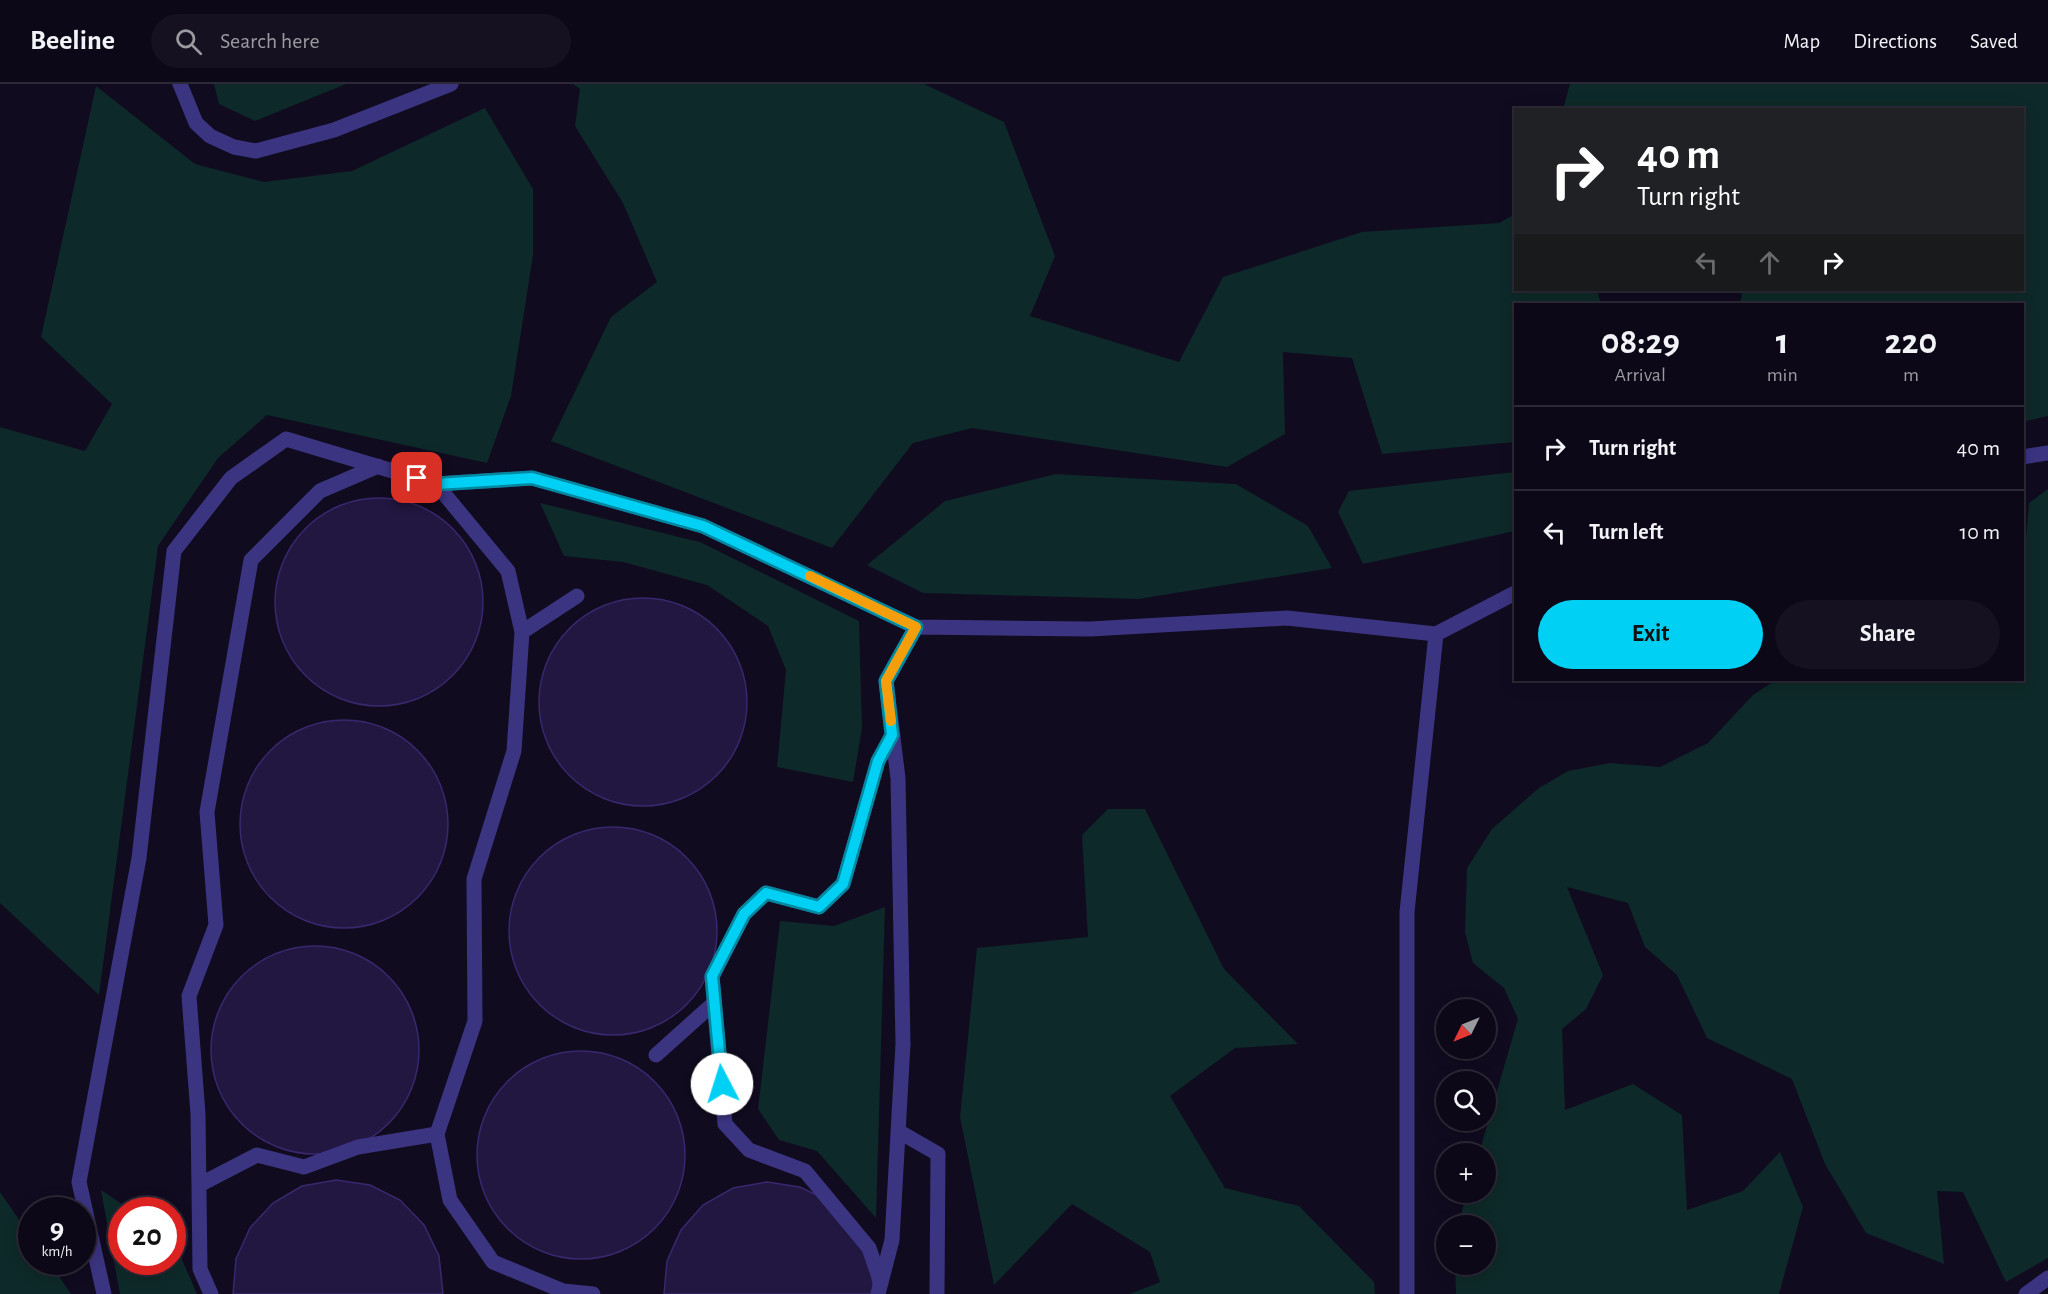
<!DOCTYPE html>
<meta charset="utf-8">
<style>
body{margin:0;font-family:"Alegreya Sans",sans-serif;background:#151120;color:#f1f3f6;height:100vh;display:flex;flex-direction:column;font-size:22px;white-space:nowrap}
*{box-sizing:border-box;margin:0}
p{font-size:20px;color:#9a9aa1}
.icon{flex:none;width:33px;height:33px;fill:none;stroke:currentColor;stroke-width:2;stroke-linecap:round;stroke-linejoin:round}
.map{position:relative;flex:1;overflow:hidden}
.side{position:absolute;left:1514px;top:219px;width:510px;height:378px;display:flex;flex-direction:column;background:#0c0817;border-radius:0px;box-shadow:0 3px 15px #0003,0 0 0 2px #2c2936}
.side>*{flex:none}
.banner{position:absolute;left:1514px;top:24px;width:510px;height:183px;border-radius:0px;box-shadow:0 3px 15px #0003,0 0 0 2px #2c2936;background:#202124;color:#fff;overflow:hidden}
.needle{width:39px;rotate:227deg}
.fabs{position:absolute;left:1436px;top:915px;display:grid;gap:12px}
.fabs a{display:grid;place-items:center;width:60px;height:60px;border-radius:50%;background:#0c0817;box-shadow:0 3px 15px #0003,0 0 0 2px #2c2936;font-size:30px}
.speed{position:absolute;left:18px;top:1113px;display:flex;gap:12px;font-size:30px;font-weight:700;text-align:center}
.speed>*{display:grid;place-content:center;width:78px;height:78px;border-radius:50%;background:#0c0817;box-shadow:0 3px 15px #0003,0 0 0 2px #2c2936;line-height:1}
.speed small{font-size:15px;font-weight:400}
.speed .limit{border:9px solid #d22;background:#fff;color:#111}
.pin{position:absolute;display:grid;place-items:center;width:51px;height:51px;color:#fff;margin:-26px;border-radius:12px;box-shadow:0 3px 9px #0006}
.me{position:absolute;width:66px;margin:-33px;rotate:355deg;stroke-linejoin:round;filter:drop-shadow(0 0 4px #0008)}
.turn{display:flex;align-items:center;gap:21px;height:126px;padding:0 24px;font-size:27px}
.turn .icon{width:78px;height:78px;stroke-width:2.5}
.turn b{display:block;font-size:42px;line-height:51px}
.lanes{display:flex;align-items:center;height:57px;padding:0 24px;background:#0003;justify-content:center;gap:30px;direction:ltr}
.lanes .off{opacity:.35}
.eta{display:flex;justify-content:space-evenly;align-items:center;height:102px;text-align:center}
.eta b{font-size:36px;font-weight:600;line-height:42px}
.action{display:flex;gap:12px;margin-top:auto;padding:12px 24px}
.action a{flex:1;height:69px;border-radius:36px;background:#00d1f4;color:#111;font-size:24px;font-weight:600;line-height:69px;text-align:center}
.action a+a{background:#151120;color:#f1f3f6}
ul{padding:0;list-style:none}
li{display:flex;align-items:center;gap:18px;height:84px;padding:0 24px;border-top:2px solid #2c2936}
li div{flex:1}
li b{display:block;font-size:22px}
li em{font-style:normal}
header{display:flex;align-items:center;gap:36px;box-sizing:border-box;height:84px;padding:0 30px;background:#0c0817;border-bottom:2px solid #2c2936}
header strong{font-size:28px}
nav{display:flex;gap:33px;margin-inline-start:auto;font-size:21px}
.search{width:420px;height:54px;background:#151120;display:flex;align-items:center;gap:15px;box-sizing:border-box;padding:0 21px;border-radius:33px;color:#9a9aa1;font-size:22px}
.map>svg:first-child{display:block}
</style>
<header>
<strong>Beeline</strong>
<div class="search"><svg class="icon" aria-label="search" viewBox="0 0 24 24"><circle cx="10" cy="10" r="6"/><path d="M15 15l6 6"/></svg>Search here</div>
<nav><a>Map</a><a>Directions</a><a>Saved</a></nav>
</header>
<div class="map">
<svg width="2048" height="1210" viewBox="0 0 2048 1210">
<rect width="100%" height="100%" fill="#100b1f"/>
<!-- green -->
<path fill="#0e2929" d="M214,0H346L255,37L219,20Z
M573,0H924L1004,38L1055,172L1030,232L1179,278L1223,193L1362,148L1499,139L1515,130V206H1597L1601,220H1515V358L1382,370L1352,274L1283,268L1285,350L1227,383L972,344L913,359L832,464L551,357L611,233L657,198L623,119L575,42L580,5Z
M1570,0H2048V332L2022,338V220H1740L1742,210L1738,206H2022V26L1563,25Z
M96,2L195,80L264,98L352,87L485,24L533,105V171L511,312L487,379L267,331L218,374L158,462L99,911L0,819V343L85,367L112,320L41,253Z
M1515,388V447L1363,480L1338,428L1349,407Z
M1056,390L1236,400L1308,442L1332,484L1138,515L923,509L867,481L945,417Z
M2048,405V1174L2006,1198L1963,1108L1937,1107L1944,1180L1866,1149L1825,1080L1792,995L1707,954L1677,891L1645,863L1628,819L1567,803L1603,891L1586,925L1562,945L1565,1026L1633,1000L1682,1031L1687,1126L1743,1107L1780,1068L1803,1123L1779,1210H1456L1455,1181L1485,1180V1142L1458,1141L1467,1109L1485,1108V1070L1479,1069L1518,935L1504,904L1473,879L1465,848L1467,784L1492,745L1539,704L1568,687L1610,679L1660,683L1708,659L1753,611L1776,596H2022V459L2026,455L2029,419Z
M540,419L700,458L859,537L862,644L853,698L777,683L786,586L768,542L707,501L623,478L564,472Z
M1108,725H1145L1224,885L1298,960L1235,964L1170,1012L1225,1104L1299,1122L1374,1198L1375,1210H1130L1160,1198L1150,1168L1072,1120L994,1201L960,1033L977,864L1088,853L1082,751Z
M885,823L876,1134L817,1067L779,1056L758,1025L780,837L834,842Z
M101,1106L131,1126H122V1178H172L173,1155L197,1210H120Z
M0,1108L31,1153L32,1178H49L71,1210H0Z"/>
<!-- building -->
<path fill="#211741" stroke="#39286e" stroke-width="1.5" d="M275 518a104 104 0 1 1 208 0a104 104 0 1 1-208 0Z
M539 618a104 104 0 1 1 208 0a104 104 0 1 1-208 0Z
M240 740a104 104 0 1 1 208 0a104 104 0 1 1-208 0Z
M509 847a104 104 0 1 1 208 0a104 104 0 1 1-208 0Z
M211 966a104 104 0 1 1 208 0a104 104 0 1 1-208 0Z
M477 1071a104 104 0 1 1 208 0a104 104 0 1 1-208 0Z
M336,1096L370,1101L400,1116L424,1141L439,1172L443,1210H233L236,1175L250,1144L273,1119L302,1102Z
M767,1098L800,1103L831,1118L870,1174L874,1210H664L667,1177L681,1146L703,1121L733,1104Z"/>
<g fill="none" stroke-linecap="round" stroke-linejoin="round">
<!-- lane -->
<path stroke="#3b3480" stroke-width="15" d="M180,0L196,39L210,52L234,63L256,67L334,46L451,0
M2022,373L2048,369
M436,400L508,487L522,548L514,667L474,795L475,937L437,1050L450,1116L493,1178L563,1207L593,1210
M522,548L577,512
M656,971L714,919
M898,1047L938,1070L937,1210
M199,1101L257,1071L304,1083L358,1063L437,1050
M881,1199L869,1164L805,1087L749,1066L725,1040L712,893L744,830L766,809L819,823L843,800L878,677L893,651
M104,1210L79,1098L139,774L174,467L231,394L286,355L436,400L532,394L703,442L916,543L1090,545L1287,534L1436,550
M211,1210L200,1185L198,1030L189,912L216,841L207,728L251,476L320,407L378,382
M878,1210L892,1156L903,960L898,694L886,597L916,543
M1407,1210V828L1436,550L1515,509
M2026,1210L2048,1194"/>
</g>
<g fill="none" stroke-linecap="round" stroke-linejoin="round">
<!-- route casing -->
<g stroke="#00889f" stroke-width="15">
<path id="route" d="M417,394L436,400L532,394L703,442L916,543L886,597L892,651L878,677L843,800L819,823L766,809L744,830L712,892L722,1000"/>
</g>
<!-- route -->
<use href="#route" stroke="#00d1f4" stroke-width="10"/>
<!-- slow -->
<path stroke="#f59e0b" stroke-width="10" d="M810,492L916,543L886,597L891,637"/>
</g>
</svg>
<div class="fabs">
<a><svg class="needle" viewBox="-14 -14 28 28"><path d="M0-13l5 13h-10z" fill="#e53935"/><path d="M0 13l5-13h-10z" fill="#9a9aa1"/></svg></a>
<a><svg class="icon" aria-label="search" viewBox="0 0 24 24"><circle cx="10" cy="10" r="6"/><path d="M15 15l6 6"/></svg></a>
<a>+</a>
<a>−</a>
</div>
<div class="speed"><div>9<small>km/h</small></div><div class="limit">20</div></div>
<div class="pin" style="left:417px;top:394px;background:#d93025"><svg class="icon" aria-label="arrive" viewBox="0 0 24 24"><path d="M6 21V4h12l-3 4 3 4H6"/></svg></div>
<svg class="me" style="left:722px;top:1000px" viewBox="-20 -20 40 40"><circle r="19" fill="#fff"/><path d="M0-13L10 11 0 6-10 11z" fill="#00d1f4"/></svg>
<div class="banner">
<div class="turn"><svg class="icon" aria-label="right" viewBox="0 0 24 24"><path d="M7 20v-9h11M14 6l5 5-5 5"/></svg><div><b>40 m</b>Turn right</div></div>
<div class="lanes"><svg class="icon off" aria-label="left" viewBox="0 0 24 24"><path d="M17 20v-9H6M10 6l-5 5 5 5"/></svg><svg class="icon off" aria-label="ahead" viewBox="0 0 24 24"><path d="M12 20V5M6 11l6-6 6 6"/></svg><svg class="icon" aria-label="right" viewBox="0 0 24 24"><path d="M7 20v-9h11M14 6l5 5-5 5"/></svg></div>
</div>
<section class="side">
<div class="eta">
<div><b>08:29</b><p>Arrival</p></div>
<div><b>1</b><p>min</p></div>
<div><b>220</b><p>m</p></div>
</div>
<ul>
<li><svg class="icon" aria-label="right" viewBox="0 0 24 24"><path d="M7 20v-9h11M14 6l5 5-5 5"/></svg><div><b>Turn right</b></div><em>40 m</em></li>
<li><svg class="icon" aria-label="left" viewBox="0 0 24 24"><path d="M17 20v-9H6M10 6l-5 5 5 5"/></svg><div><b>Turn left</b></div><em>10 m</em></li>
</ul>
<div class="action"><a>Exit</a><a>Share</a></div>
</section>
</div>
